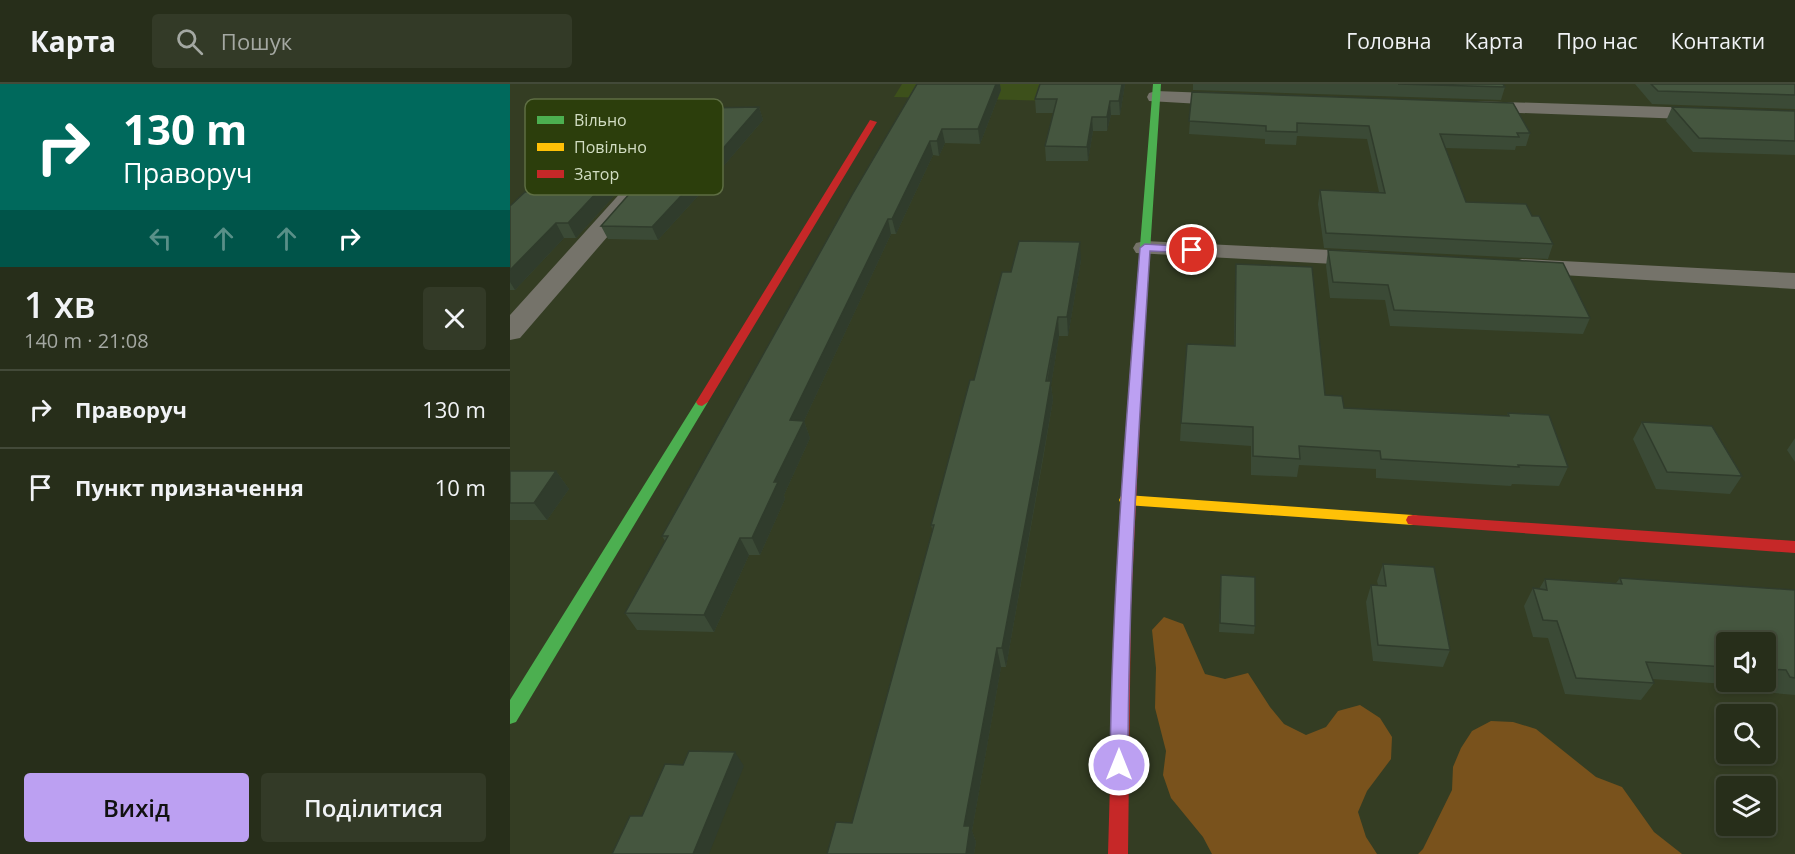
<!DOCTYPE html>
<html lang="uk">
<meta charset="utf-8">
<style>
body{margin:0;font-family:"Open Sans",sans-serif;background:#333a27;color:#f1f3f6;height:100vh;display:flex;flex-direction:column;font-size:22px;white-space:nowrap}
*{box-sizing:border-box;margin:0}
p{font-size:20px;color:#a4a8a2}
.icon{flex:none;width:33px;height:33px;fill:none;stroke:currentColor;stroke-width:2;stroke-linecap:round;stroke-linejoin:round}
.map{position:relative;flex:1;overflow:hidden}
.drawer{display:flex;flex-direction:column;background:#272e1a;width:510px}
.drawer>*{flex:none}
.guide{background:#00695c;color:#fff;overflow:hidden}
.fabs{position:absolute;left:1206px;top:548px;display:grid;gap:12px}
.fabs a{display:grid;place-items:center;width:60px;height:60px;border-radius:6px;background:#272e1a;box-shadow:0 3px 9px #0003,0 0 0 2px #434a39;font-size:30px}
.pin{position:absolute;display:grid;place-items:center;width:51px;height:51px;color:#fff;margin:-26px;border:3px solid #fff;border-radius:50%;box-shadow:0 2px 6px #0007}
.me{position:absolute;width:66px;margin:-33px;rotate:0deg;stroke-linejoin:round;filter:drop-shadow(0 0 4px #0008)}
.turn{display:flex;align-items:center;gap:21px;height:126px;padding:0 24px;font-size:27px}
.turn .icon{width:78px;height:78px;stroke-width:2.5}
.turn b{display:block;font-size:42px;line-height:51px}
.lanes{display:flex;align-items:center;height:57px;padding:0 24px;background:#0003;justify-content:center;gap:30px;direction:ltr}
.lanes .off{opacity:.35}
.round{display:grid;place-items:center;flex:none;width:63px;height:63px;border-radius:6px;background:#333a27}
.overview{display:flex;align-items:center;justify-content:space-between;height:102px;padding:0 24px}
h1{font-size:36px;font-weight:600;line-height:45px}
.primary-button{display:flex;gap:12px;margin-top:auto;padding:12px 24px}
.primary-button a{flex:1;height:69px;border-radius:6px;background:#bca0f2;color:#111;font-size:24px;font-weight:600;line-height:69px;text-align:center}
.primary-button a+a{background:#333a27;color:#f1f3f6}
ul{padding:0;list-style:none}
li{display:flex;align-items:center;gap:18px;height:78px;padding:0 24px;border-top:2px solid #434a39}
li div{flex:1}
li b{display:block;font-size:22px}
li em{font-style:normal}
header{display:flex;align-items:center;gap:36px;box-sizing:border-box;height:84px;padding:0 30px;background:#272e1a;border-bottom:2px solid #434a39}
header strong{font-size:28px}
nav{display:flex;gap:33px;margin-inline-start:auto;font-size:21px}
.search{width:420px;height:54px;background:#333a27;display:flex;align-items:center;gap:15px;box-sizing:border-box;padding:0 21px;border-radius:6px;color:#a4a8a2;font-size:22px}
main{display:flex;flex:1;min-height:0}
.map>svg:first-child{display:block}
</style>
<header>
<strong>Карта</strong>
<div class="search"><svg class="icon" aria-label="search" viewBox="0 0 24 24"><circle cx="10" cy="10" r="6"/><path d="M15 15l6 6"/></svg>Пошук</div>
<nav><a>Головна</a><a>Карта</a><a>Про нас</a><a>Контакти</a></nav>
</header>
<main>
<section class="drawer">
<div class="guide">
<div class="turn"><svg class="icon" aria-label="right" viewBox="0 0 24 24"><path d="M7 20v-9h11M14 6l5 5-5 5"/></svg><div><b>130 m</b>Праворуч</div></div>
<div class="lanes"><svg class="icon off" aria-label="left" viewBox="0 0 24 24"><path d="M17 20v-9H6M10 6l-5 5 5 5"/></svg><svg class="icon off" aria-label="ahead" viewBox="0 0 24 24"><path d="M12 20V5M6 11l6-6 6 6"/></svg><svg class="icon off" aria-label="ahead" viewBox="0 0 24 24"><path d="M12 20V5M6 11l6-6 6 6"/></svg><svg class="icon" aria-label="right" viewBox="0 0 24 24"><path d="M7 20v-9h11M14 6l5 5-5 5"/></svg></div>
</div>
<div class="overview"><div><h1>1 хв</h1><p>140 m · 21:08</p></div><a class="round"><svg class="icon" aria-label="close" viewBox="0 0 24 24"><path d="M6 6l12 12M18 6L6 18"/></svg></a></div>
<ul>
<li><svg class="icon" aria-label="right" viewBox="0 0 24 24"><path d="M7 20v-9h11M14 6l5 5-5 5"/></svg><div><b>Праворуч</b></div><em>130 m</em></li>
<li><svg class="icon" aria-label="arrive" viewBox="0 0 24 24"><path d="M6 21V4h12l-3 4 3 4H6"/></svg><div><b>Пункт призначення</b></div><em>10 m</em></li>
</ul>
<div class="primary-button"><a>Вихід</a><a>Поділитися</a></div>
</section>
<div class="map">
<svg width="1285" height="770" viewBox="0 0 1285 770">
<rect width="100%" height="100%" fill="#343d23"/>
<!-- built -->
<path fill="#3d501b" d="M392,0H592L586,18L384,13Z"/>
<!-- green -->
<path fill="#79521c" d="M654,533L673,540L695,590L715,595L738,589L760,623L774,640L796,651L816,643L828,627L850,621L870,634L882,653L881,675L857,707L848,728L856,753L867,770H702L693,753L661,714L653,691L656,667L645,624L646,584L642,546Z
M981,637L1003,638L1026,645L1086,693L1112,703L1144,748L1172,770H908L913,765L942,706L943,683L951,664L962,647Z"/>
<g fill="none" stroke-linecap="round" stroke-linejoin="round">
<!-- street -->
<path fill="#75736a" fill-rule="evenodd" d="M646,7L725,10L732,12L734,16L732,20L725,22L639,17L637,13L639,9Z
M963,17L1285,27V39L956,27L954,23L956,19Z
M122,103L130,105L133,110L130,115L10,254L0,256V231L114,105Z
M635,157L861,168L870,170L873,175L870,180L861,182L626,169L623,164L626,159Z
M1012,175L1285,189V205L1003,188L999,183L1003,178Z"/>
<!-- fast -->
<path fill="#4caf50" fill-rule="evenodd" d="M643,0H651L633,274L627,278L621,274Z
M192,314L198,318L6,638L0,640V616L186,318Z"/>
<!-- slow -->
<path fill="#ffc107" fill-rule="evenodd" d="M616,411L903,431L908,432L910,436L908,440L903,441L616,421L611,420L609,416L611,412Z"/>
<!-- jam -->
<path fill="#c62828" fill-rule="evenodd" d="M360,36L367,38L198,318L192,322L188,321L186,318Z
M627,270L633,274L621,522L618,770H598L605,522L621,274Z
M903,431L1285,457V469L903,441L898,440L896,436L898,432Z"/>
</g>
<!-- wall -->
<path fill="#3b4a36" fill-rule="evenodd" d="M407,0L491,6L470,60L435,59L429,72L423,71L386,150H381L294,337L300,354L274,411L275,415L250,471H239L204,548L127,546L115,529L155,457L152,452Z
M615,0L610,31H601L597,47H583L578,77H536L535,62L543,29H526L525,15Z
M683,0H993L995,3L991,16L683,6Z
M1125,0H1285V25L1142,20Z
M682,8L1020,49L1016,62H1006L1005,66L935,64L956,118L1022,132L1043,160L1038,175L814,164L808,120L810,106L869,108L857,55L787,52L786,61L755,60V55L679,50Z
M167,23L172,37L66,154H54L5,206H0V122Z
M249,23L253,36L188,112L148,156L98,155L91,142Z
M1162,23L1285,27V71L1183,68L1156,37Z
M818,166L1080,234L1073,250L880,242L875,216L820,214L816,182Z
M571,176L558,252H549L541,301L543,316L533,375L496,583H491L462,747L466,758L464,770H317L342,739L423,448L421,441L464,296L501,188Z
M726,180L815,311L834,324L997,332L998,329L1058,383L1049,402L1002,400L1001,402L866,394V385L789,381L787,393L741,391V362L670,357L671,339L724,262L725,198Z
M1132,338L1232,392L1220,410L1146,405L1123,355Z
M1285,354V378L1277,366Z
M0,387H46L59,405L37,436H0Z
M873,480L940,566L933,583L863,577L856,518L861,501H868L867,497Z
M711,491L745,542L744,550L709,548Z
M1110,494L1285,506V611L1264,609L1260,603L1142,595L1144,599L1131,616L1055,610L1038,554L1023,553L1014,522L1023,504L1029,505L1035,495L1106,499ZM1216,558H1256V597H1216Z"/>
<!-- shaded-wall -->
<path fill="#303c2c" d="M486,0H490L491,6L470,60L468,45Z
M612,0H615L610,31L609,17Z
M600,17L601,31L597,47V33Z
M167,23L172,37L66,154L58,139Z
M249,23L253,36L188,112L148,156L142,143Z
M582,33L583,47L578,77L577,63Z
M432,45L435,59L429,72L427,57Z
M420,57L423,71L386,150L382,135Z
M378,135L381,150L294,337L300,354L274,411L275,415L250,471L242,454L264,398L280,336Z
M46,139L54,154L5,206L0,198V186Z
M570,158L571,176L558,252L557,233Z
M548,233L549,252L541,301L543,316L496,583L492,564Z
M46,387L59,405L37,436L24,419Z
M230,454L239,471L204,548L194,531Z
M487,564L491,583L462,747L466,758L464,770H456L454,742Z
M225,668L234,682L199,770H183Z"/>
<!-- building -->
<path fill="#45563f" stroke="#303c2c" stroke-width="1.5" d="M407,0H486L468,45H432L427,57H420L382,135H378L280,336L294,337L264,398H268L242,454H230L194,531L115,529L158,452H152L342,111Z
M530,0H612L609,17H600L597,33H582L577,63L535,62L547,15H525Z
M888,0H993L995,3Z
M1141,0H1285V11L1148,7Z
M682,8L1003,19L1020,49H1007L1009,53L930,50L956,118L1016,120L1022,132H1029L1043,160L816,149L810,106L875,109L859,42L787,39V48L756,47V42L679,37Z
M120,23H167L58,139H46L0,186V122L15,108H25L113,25Z
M249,23L183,99L142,143L91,142L195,24Z
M1162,23L1285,27V57L1189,54Z
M509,157L570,158L557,233H548L536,297H541L531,356L492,564H487L454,742H460L456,770H317L326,738L342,739L424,441H421L460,296H464L492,188H501Z
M818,166L1053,179L1080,234L884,226L878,201L823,198Z
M726,180L802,183L815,311L832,312L834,324L999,332L998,329L1039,331L1058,383L1008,381L1009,383L871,375L870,367L789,362L790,375L743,372V343L671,339L677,260L725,262Z
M1132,338L1202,342L1232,392L1157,388Z
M0,387H46L24,419H0Z
M873,480L924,483L940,566L868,561L861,501L876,502Z
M711,491L745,493V542L710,539Z
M1110,494L1285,506V594L1280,593L1276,586L1256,585V558H1216V583L1136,578L1144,599L1066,594L1047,537L1033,536L1023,504L1037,506L1035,495L1112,500Z
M179,667L225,668L183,770H102L120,732H132L155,680L173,681Z"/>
<!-- route -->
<path fill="#bca0f2" stroke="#7a689d" stroke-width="1.5" d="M635,160L682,163L687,166L682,169L640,167C629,338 618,509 618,681L615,687L609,689L602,687L600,681C602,508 616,336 630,164Z"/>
<!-- legend -->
<rect x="15" y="15" width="198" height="96" rx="9" fill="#2c3e0c" stroke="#5e6e43" stroke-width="1.5"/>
<rect x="27" y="32" width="27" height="8" fill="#4caf50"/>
<rect x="27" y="59" width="27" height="8" fill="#ffc107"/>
<rect x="27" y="86" width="27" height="8" fill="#c62828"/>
<g font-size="16" fill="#d2ddc3">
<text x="64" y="42">Вільно</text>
<text x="64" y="69">Повільно</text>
<text x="64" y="96">Затор</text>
</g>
</svg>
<div class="fabs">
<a><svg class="icon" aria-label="sound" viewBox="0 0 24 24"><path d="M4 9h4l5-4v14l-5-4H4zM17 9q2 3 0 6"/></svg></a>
<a><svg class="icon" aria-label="search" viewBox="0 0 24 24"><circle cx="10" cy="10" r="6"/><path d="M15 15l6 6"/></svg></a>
<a><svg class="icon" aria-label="layers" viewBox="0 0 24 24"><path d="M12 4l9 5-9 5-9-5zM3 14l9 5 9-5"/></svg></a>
</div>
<div class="pin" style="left:682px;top:166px;background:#d93025"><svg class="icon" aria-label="arrive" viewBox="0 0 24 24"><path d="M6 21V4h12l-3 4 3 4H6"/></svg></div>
<svg class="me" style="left:609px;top:681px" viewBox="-20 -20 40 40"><circle r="17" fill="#bca0f2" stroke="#fff" stroke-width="3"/><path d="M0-11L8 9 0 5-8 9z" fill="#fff"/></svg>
</div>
</main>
